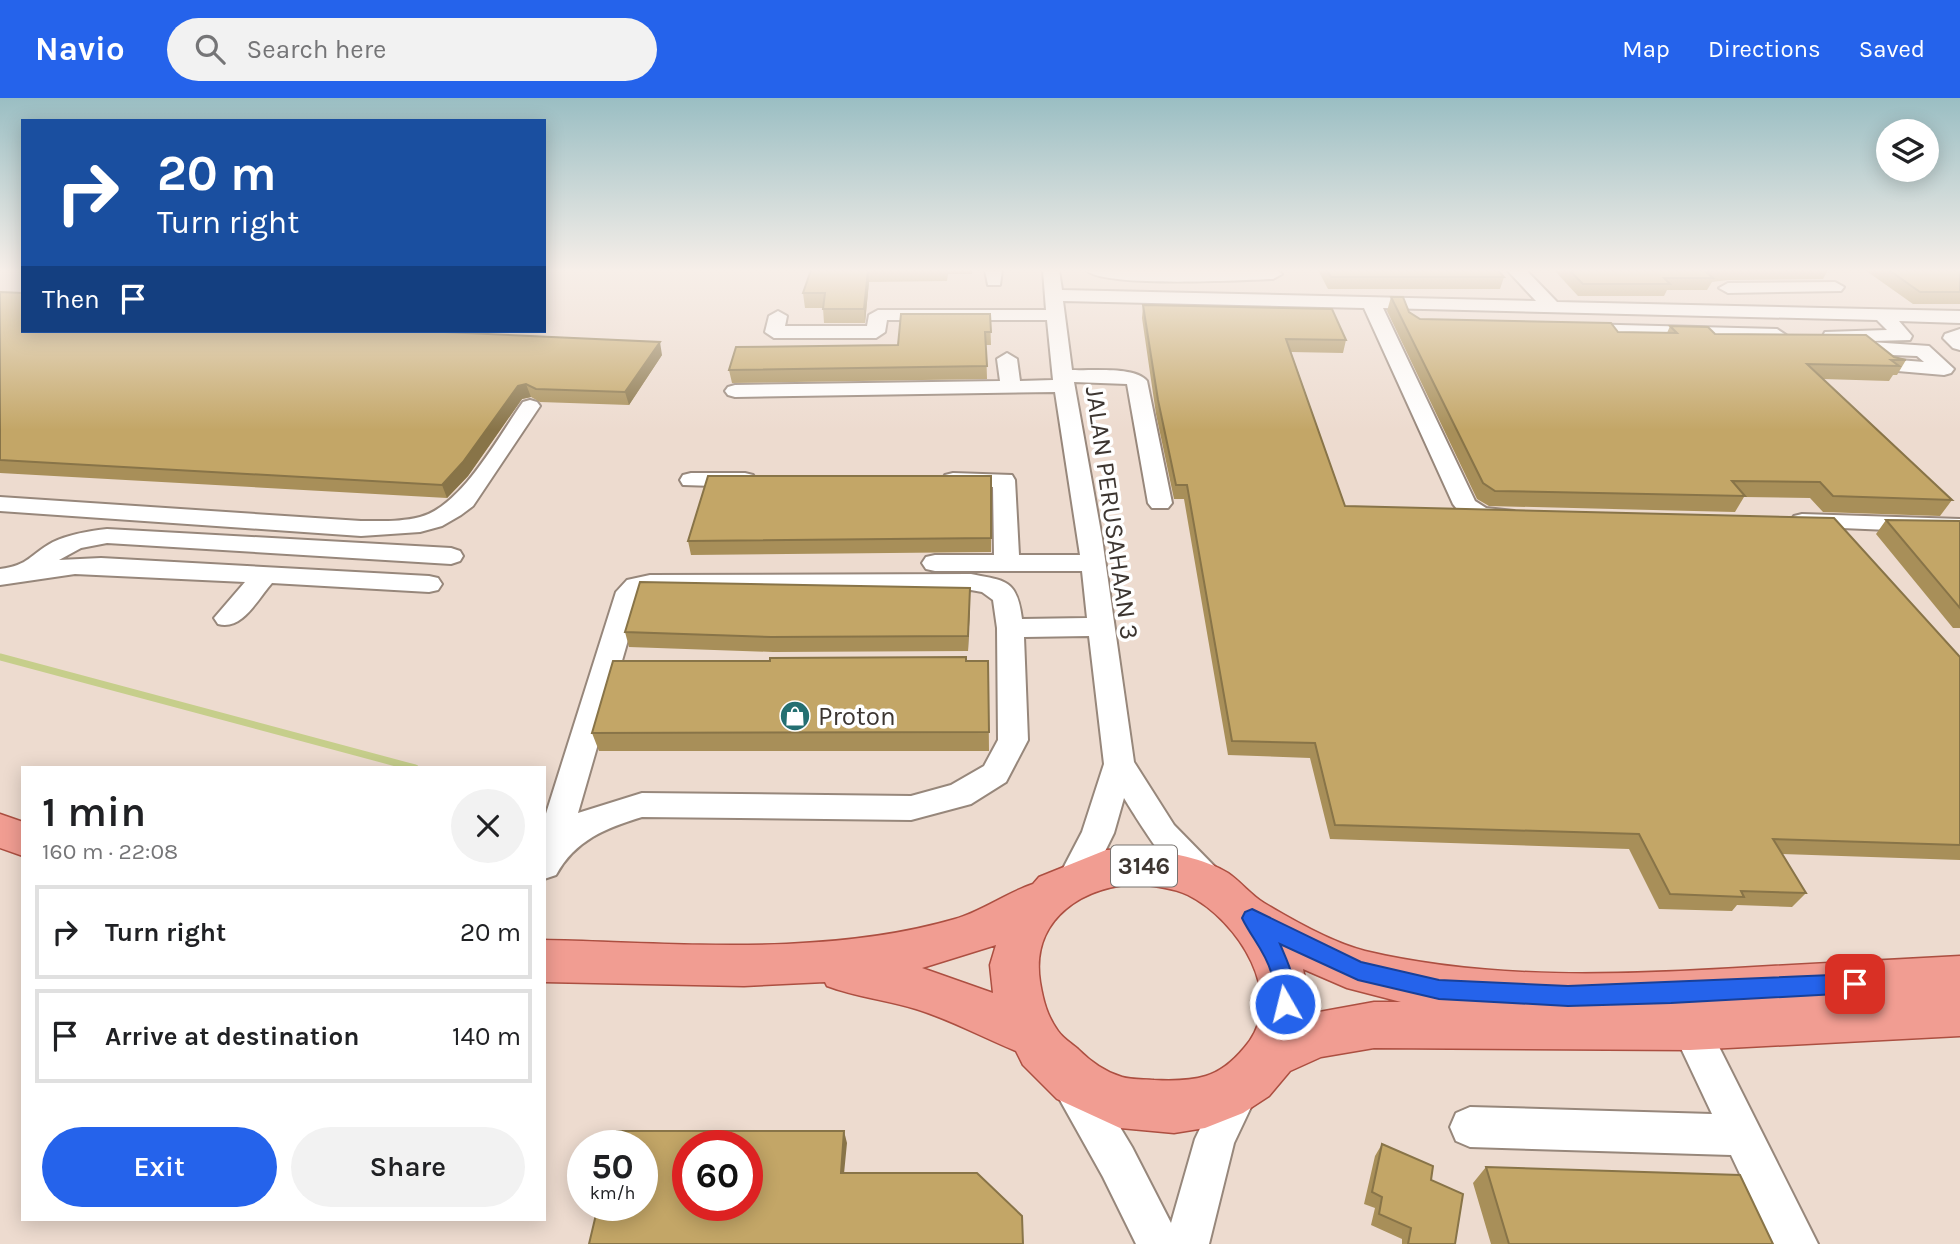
<!DOCTYPE html>
<meta charset="utf-8">
<style>
body{margin:0;font-family:Karla,sans-serif;background:#f2f2f2;color:#202124;height:100vh;display:flex;flex-direction:column;font-size:26px;white-space:nowrap}
*{box-sizing:border-box;margin:0}
p{font-size:23px;color:#757577}
.icon{flex:none;width:38px;height:38px;fill:none;stroke:currentColor;stroke-width:2;stroke-linecap:round;stroke-linejoin:round}
.map{position:relative;flex:1;overflow:hidden}
.sheet{position:absolute;left:21px;top:668px;width:525px;height:455px;display:flex;flex-direction:column;background:#fff;border-radius:0px;box-shadow:0 4px 18px #0003}
.sheet>*{flex:none}
.top-card{position:absolute;left:21px;top:21px;width:525px;height:214px;border-radius:0px;box-shadow:0 4px 18px #0003;background:#1a4fa0;color:#fff;overflow:hidden}
.tools{position:absolute;left:1876px;top:21px;display:grid;gap:14px}
.tools a{display:grid;place-items:center;width:63px;height:63px;border-radius:50%;background:#fff;box-shadow:0 4px 18px #0003;font-size:35px}
.speed{position:absolute;left:567px;top:1032px;display:flex;gap:14px;font-size:35px;font-weight:700;text-align:center}
.speed>*{display:grid;place-content:center;width:91px;height:91px;border-radius:50%;background:#fff;box-shadow:0 4px 18px #0003;line-height:1}
.speed small{font-size:18px;font-weight:400}
.speed .limit{border:10px solid #d22;background:#fff;color:#111}
.pin{position:absolute;display:grid;place-items:center;width:60px;height:60px;color:#fff;margin:-30px;border-radius:14px;box-shadow:0 4px 10px #0006}
.me{position:absolute;width:77px;margin:-38px;rotate:352deg;stroke-linejoin:round;filter:drop-shadow(0 0 5px #0008)}
.turn{display:flex;align-items:center;gap:24px;height:147px;padding:0 21px;font-size:32px}
.turn .icon{width:91px;height:91px;stroke-width:2.5}
.turn b{display:block;font-size:49px;line-height:60px}
.then{display:flex;align-items:center;height:66px;padding:0 21px;background:#0003;gap:14px;font-size:26px}
.round{display:grid;place-items:center;flex:none;width:74px;height:74px;border-radius:37px;background:#f2f2f2}
.headline{display:flex;align-items:center;justify-content:space-between;height:119px;padding:0 21px}
h1{font-size:42px;font-weight:600;line-height:52px}
.action{display:flex;gap:14px;margin-top:auto;padding:14px 21px}
.action a{flex:1;height:80px;border-radius:42px;background:#2563eb;color:#fff;font-size:28px;font-weight:600;line-height:80px;text-align:center}
.action a+a{background:#f2f2f2;color:#202124}
ul{padding:0;list-style:none}
li{display:flex;align-items:center;gap:21px;height:94px;margin:0 14px 10px;padding:0 7px;border:4px solid #e0e0e0;border-radius:0px}
li div{flex:1}
li b{display:block;font-size:26px}
li em{font-style:normal}
header{display:flex;align-items:center;gap:42px;box-sizing:border-box;height:98px;padding:0 35px;background:#2563eb;color:#fff}
header strong{font-size:33px}
nav{display:flex;gap:38px;margin-inline-start:auto;font-size:24px}
.search{width:490px;height:63px;background:#f2f2f2;display:flex;align-items:center;gap:18px;box-sizing:border-box;padding:0 24px;border-radius:38px;color:#757577;font-size:26px}
.map>svg:first-child{display:block}
</style>
<header>
<strong>Navio</strong>
<div class="search"><svg class="icon" aria-label="search" viewBox="0 0 24 24"><circle cx="10" cy="10" r="6"/><path d="M15 15l6 6"/></svg>Search here</div>
<nav><a>Map</a><a>Directions</a><a>Saved</a></nav>
</header>
<div class="map">
<svg width="1960" height="1146" viewBox="0 0 1960 1146">
<rect width="100%" height="100%" fill="#eddbcf"/>
<g fill="none" stroke-linecap="round" stroke-linejoin="round">
<!-- stream -->
<path stroke="#c6ce8b" stroke-width="7" d="M0,559L415,670"/>
<!-- minor casing -->
<g stroke="#97877b" stroke-width="4">
<path id="minor" d="M985,172H1002L1000,187H988Z
M1043,172H1059L1062,192L1536,203L1507,172H1526L1557,204L1960,213V225L1899,223L1912,238L1910,242L1832,244L1823,238L1825,234L1887,232L1877,222L1383,210L1475,403L1486,410L1514,413L1518,418L1514,423C1493,428 1467,425 1453,406L1364,210L1063,203L1072,272C1091,273 1135,268 1147,283L1172,405L1168,410H1152L1148,405L1127,286L1074,284L1102,440L1134,664L1174,727L1220,774L1225,784L1220,794C1212,797 1207,799 1199,795C1176,784 1138,723 1124,700L1114,735L1087,790L1075,794L1063,790L1058,780L1082,734L1104,666L1089,538L1024,539L1028,642L1006,684L971,706L911,722L642,719C606,730 575,742 556,777L544,781V722L616,494L627,482L650,477L971,476C1007,483 1017,482 1022,521L1087,520L1082,473H935L926,471L922,465L926,459L935,457H994L993,389L945,387L942,382L945,377L953,375L1012,377L1015,382L1019,457H1080L1055,294L735,299L728,297L725,293L728,289L735,287L1000,283L997,261L1007,255L1017,261L1020,283L1053,282L1047,222H887L885,234L876,240H774L765,234L769,218L778,213L787,218L785,228H867L869,217L878,212H1046ZM971,492L982,494L993,502L997,530L998,642L984,668L951,687L911,698L642,695L578,715L641,497L644,494Z
M1086,172H1277L1282,176L1273,181C1243,182 1103,190 1086,172Z
M1835,184L1844,189L1841,193L1728,195L1719,190L1728,185Z
M1580,226L1777,231L1786,237L1777,243L1573,236L1571,232L1573,228Z
M1960,231V252L1953,250L1943,240L1945,236Z
M1871,244L1929,248L1954,271L1951,275L1944,277L1886,272L1861,250ZM1892,257L1917,258L1924,264L1898,262Z
M530,302L537,304L540,308L473,408L461,417L442,428L420,434L361,438L0,413V399L361,423C380,423 401,424 420,419C462,408 498,339 523,304Z
M691,375H745L753,377L756,382L753,387L745,389L683,387L680,382L683,377Z
M1802,416L1960,421V435L1794,428L1790,423L1794,418Z
M107,431L451,450L460,453L463,458L460,463L451,466L107,445L81,450L59,462L101,460L429,478L438,480L442,486L438,492L429,494L272,485C257,502 242,533 218,526L214,520L245,484L75,476L0,487V471C30,467 29,457 53,444C70,436 89,433 107,431Z
M1690,911L1703,917L1818,1146H1773L1731,1057L1470,1049L1456,1043L1450,1029L1456,1015L1470,1009L1712,1016L1671,929L1677,917Z
M1071,967L1085,972L1097,991L1132,1049L1171,1125L1195,1041L1227,974L1241,969L1255,974L1261,988L1234,1045L1209,1146H1136L1103,1079L1051,986L1057,972Z"/>
</g>
<!-- major casing -->
<g stroke="#ac4f41" stroke-width="3">
<path id="major" d="M0,716L23,724V758L0,750Z
M1142,750C1171,755 1203,760 1228,775C1241,784 1251,797 1264,805C1292,822 1333,845 1365,853C1492,883 1624,877 1754,869C1823,865 1891,862 1960,858V938L1690,952L1374,950L1321,959L1290,973L1269,998L1243,1015L1205,1030L1174,1035L1120,1030L1057,1001L1023,967L1016,953C982,939 951,922 916,911C887,902 856,899 827,888L825,884L744,888L544,884V842C679,845 823,859 955,821C982,813 1006,795 1033,786L1039,779L1106,752ZM1142,786C1157,789 1174,790 1188,797C1238,822 1289,900 1244,950C1234,962 1222,973 1206,978C1189,983 1172,983 1154,982C1144,981 1132,982 1122,979C1105,974 1090,963 1078,951C1071,945 1063,940 1058,933C1047,918 1043,902 1040,884C1030,820 1085,786 1142,786ZM996,847L990,867L993,895L922,870ZM1303,871L1347,890L1401,904H1374L1308,916L1310,904Z"/>
</g>
<!-- minor -->
<use href="#minor" fill="#fff" fill-rule="evenodd"/>
<!-- major -->
<use href="#major" fill="#f19d92" fill-rule="evenodd"/>
</g>
<!-- wall -->
<path fill="#a88f59" d="M811,172H972V176H948L947,183L869,184L865,225H824L823,210H805L803,195Z
M1318,172H1498L1504,179L1500,191H1328Z
M1554,172H1828L1823,181L1728,182L1712,184L1707,192H1667L1664,198H1578Z
M1865,172H1960V206H1913Z
M0,194L23,233L662,257L629,307L540,304L531,299L522,301L468,378L447,400L0,375Z
M1391,199L1409,214L1420,221L1618,234L1667,235L1670,228L1715,236L1906,262L1897,277H1893L1889,283L1823,281L1952,402L1940,418L1823,414L1810,400L1744,399L1735,414L1489,408L1477,401L1387,213Z
M1143,207L1346,242L1343,255L1291,254L1345,408L1960,559V762L1782,756L1806,795L1792,809L1737,807L1732,813L1659,811L1629,751L1330,741L1310,660L1228,657L1184,401H1174L1156,316L1142,220Z
M990,216L991,247H986L987,281L732,285L729,272L898,247Z
M1886,422L1960,423V530H1953L1876,436Z
M991,440V454L691,457L688,443Z
M970,504L968,553L773,554L629,549L625,534Z
M770,563H988L989,653H599L592,635Z
M1382,1046L1431,1082L1455,1146H1402V1141L1371,1127L1375,1110L1364,1106L1375,1058Z
M1486,1069L1773,1146H1491L1473,1085Z"/>
<!-- shaded-wall -->
<path fill="#887448" d="M868,172L869,184L865,225L864,211Z
M660,244L662,257L629,307L625,294Z
M526,286L531,299L522,301L468,378L447,400L442,387L518,288Z
M970,490V504L968,553V538Z
M844,1033L847,1045L843,1086L841,1075Z"/>
<!-- building -->
<path fill="#c3a667" stroke="#887448" stroke-width="2" fill-rule="evenodd" d="M811,172H868L864,211H823L825,195H803Z
M1327,172H1498L1504,179H1331Z
M1569,172H1715L1705,173L1713,180H1664L1670,186H1583Z
M1889,172H1960V194H1920Z
M0,194L23,195V233H422L660,244L625,294L536,291L526,286L518,288L463,364L442,387L0,362Z
M1391,199H1403L1409,214L1420,221L1611,225L1618,234L1677,235L1670,228L1708,229L1715,236L1866,237L1894,259L1906,262H1891L1899,268L1807,266L1952,402L1833,398L1820,384L1732,383L1745,398L1495,393L1483,385Z
M1143,207L1332,211L1346,242L1286,241L1345,408L1834,420L1960,559V747L1773,741L1806,795L1741,793L1744,799L1670,796L1639,736L1335,727L1315,645L1232,643L1187,387H1176L1158,302Z
M901,216H990L991,234H985L987,268L729,272L736,249L898,247Z
M708,378H991V440L688,443Z
M1886,422L1960,423V510Z
M640,484L970,490L968,538L771,539L625,534Z
M966,559V563H988L989,634L592,635L613,563H770V560Z
M617,1033H844L841,1075H977L1022,1118L1023,1146H589L598,1108H642V1048H613ZM688,1048H747V1108H688Z
M1382,1046L1433,1068L1431,1082L1463,1096L1455,1146H1408L1411,1130L1379,1116L1382,1099L1372,1094Z
M1486,1069L1740,1077L1773,1146H1509Z"/>
<!-- sky -->
<linearGradient id="sky" x2="0" y2="1"><stop stop-color="#9abec3"/><stop offset="0.52" stop-color="#f7efe9"/><stop offset="1" stop-color="#f7efe9" stop-opacity="0"/></linearGradient>
<rect width="1960" height="332" fill="url(#sky)"/>
<!-- route -->
<path fill="#2563eb" stroke="#184099" stroke-width="2" d="M1252,811L1361,864L1439,882L1568,888L1855,876L1862,879L1865,886L1862,892L1855,895L1671,905L1568,908L1439,901L1358,882L1280,846C1288,865 1302,893 1293,913L1285,916L1278,913C1272,901 1275,887 1271,874C1265,853 1251,839 1242,820L1245,814Z"/>
<!-- icons -->
<defs>
<g id="shop-disc" transform="scale(1.575)"><circle r="9.5" fill="#246f71" stroke="#fff"/><path d="M-5-2.5h2.3a2.7 3.5 0 0 1 5.4 0H5L5.5 6h-11ZM-1.5-2.5h3a1.5 2.3 0 0 0-3 0Z" fill="#fff"/></g>
</defs>
<g fill-rule="evenodd">
<use href="#shop-disc" x="795" y="618"/>
</g>
<g text-anchor="middle" dominant-baseline="central" stroke-width="7" stroke-linejoin="round" paint-order="stroke">
<!-- shield labels -->
<rect fill="#fff" stroke="#77726f" stroke-width="2" x="1111" y="747.5" width="66" height="41" rx="5"/>
<g font-size="24" font-weight="bold" fill="#3d3631">
<text x="1144" y="768">3146</text>
</g>
<!-- street labels -->
<g font-size="26" fill="#3d3631" stroke="#fff">
<text transform="translate(1112 415) rotate(82)">JALAN PERUSAHAAN 3</text>
</g>
<!-- poi labels -->
<g font-size="26" fill="#3d3631" stroke="#fff" text-anchor="start">
<text x="818" y="618">Proton</text>
</g>
</g>
</svg>
<div class="tools">
<a><svg class="icon" aria-label="layers" viewBox="0 0 24 24"><path d="M12 4l9 5-9 5-9-5zM3 14l9 5 9-5"/></svg></a>
</div>
<div class="speed"><div>50<small>km/h</small></div><div class="limit">60</div></div>
<div class="pin" style="left:1855px;top:886px;background:#d93025"><svg class="icon" aria-label="arrive" viewBox="0 0 24 24"><path d="M6 21V4h12l-3 4 3 4H6"/></svg></div>
<svg class="me" style="left:1285px;top:906px" viewBox="-20 -20 40 40"><circle r="17" fill="#2563eb" stroke="#fff" stroke-width="3"/><path d="M0-11L8 9 0 5-8 9z" fill="#fff"/></svg>
<div class="top-card">
<div class="turn"><svg class="icon" aria-label="right" viewBox="0 0 24 24"><path d="M7 20v-9h11M14 6l5 5-5 5"/></svg><div><b>20 m</b>Turn right</div></div>
<div class="then">Then<svg class="icon" aria-label="arrive" viewBox="0 0 24 24"><path d="M6 21V4h12l-3 4 3 4H6"/></svg></div>
</div>
<section class="sheet">
<div class="headline"><div><h1>1 min</h1><p>160 m · 22:08</p></div><a class="round"><svg class="icon" aria-label="close" viewBox="0 0 24 24"><path d="M6 6l12 12M18 6L6 18"/></svg></a></div>
<ul>
<li><svg class="icon" aria-label="right" viewBox="0 0 24 24"><path d="M7 20v-9h11M14 6l5 5-5 5"/></svg><div><b>Turn right</b></div><em>20 m</em></li>
<li><svg class="icon" aria-label="arrive" viewBox="0 0 24 24"><path d="M6 21V4h12l-3 4 3 4H6"/></svg><div><b>Arrive at destination</b></div><em>140 m</em></li>
</ul>
<div class="action"><a>Exit</a><a>Share</a></div>
</section>
</div>
